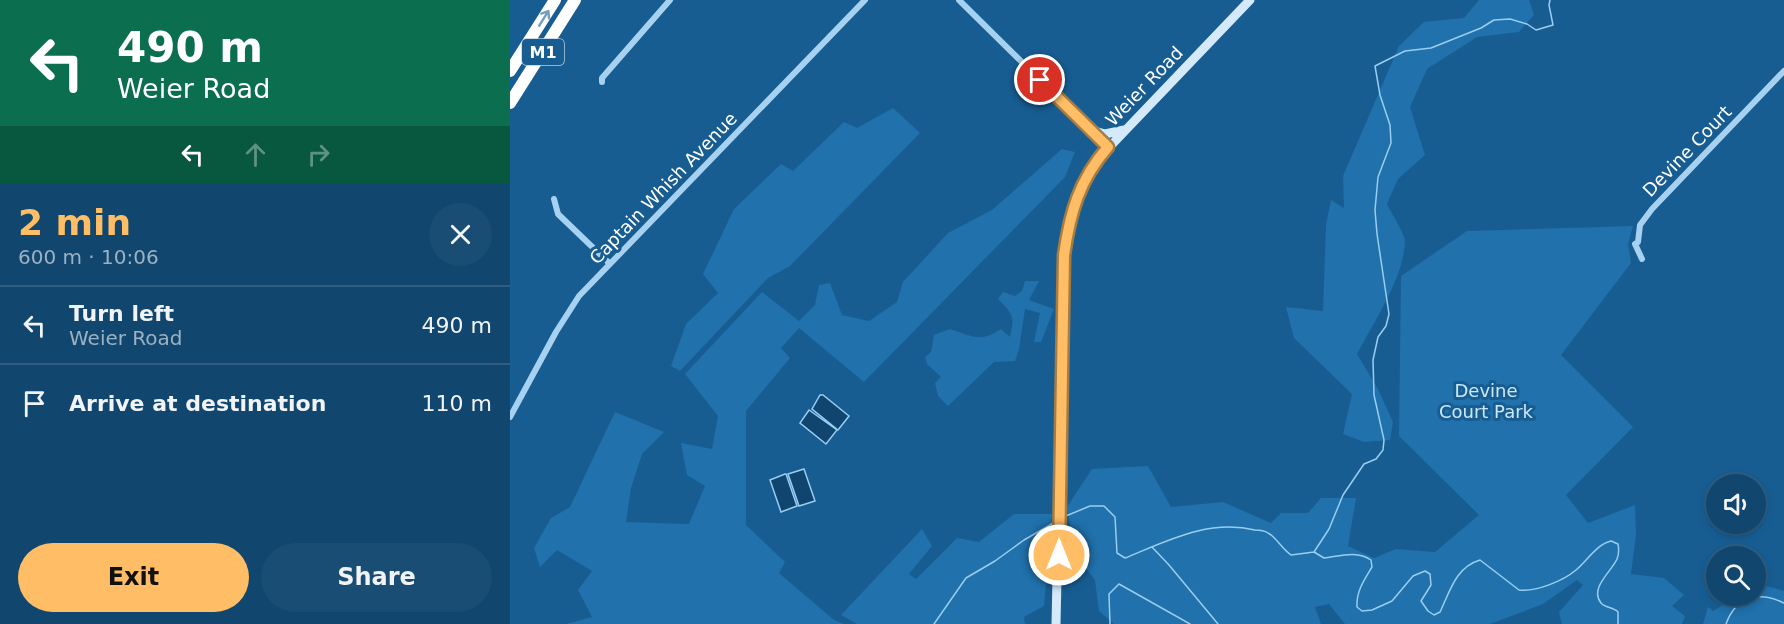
<!DOCTYPE html>
<meta charset="utf-8">
<style>
body{margin:0;font-family:"DejaVu Sans",sans-serif;background:#1a4d73;color:#f1f3f6;height:100vh;display:flex;flex-direction:column;font-size:22px;white-space:nowrap}
*{box-sizing:border-box;margin:0}
p{font-size:20px;color:#9cb1c2}
.icon{flex:none;width:33px;height:33px;fill:none;stroke:currentColor;stroke-width:2;stroke-linecap:round;stroke-linejoin:round}
.map{position:relative;flex:1;overflow:hidden}
.sheet{display:flex;flex-direction:column;background:#11466e;width:510px}
.sheet>*{flex:none}
.guide{background:#0b6e4f;color:#fff;overflow:hidden}
.tools{position:absolute;left:1196px;top:474px;display:grid;gap:12px}
.tools a{display:grid;place-items:center;width:60px;height:60px;border-radius:50%;background:#11466e;box-shadow:0 3px 9px #0003,0 0 0 2px #305e81;font-size:30px}
.pin{position:absolute;display:grid;place-items:center;width:51px;height:51px;color:#fff;margin:-26px;border:3px solid #fff;border-radius:50%;box-shadow:0 2px 6px #0007}
.me{position:absolute;width:66px;margin:-33px;rotate:0deg;stroke-linejoin:round;filter:drop-shadow(0 0 4px #0008)}
.turn{display:flex;align-items:center;gap:21px;height:126px;padding:0 18px;font-size:27px}
.turn .icon{width:78px;height:78px;stroke-width:2.5}
.turn b{display:block;font-size:42px;line-height:51px}
.lanes{display:flex;align-items:center;height:57px;padding:0 18px;background:#0003;justify-content:center;gap:30px;direction:ltr}
.lanes .off{opacity:.35}
.round{display:grid;place-items:center;flex:none;width:63px;height:63px;border-radius:32px;background:#1a4d73}
.overview{display:flex;align-items:center;justify-content:space-between;height:102px;padding:0 18px}
h1{font-size:36px;font-weight:700;line-height:45px;color:#ffbe66}
.button{display:flex;gap:12px;margin-top:auto;padding:12px 18px}
.button a{flex:1;height:69px;border-radius:36px;background:#ffbe66;color:#111;font-size:24px;font-weight:700;line-height:69px;text-align:center}
.button a+a{background:#1a4d73;color:#f1f3f6}
ul{padding:0;list-style:none}
li{display:flex;align-items:center;gap:18px;height:78px;padding:0 18px;border-top:2px solid #305e81}
li div{flex:1}
li b{display:block;font-size:22px}
li em{font-style:normal}
main{display:flex;flex:1;min-height:0}
.map>svg:first-child{display:block}
</style>
<main>
<section class="sheet">
<div class="guide">
<div class="turn"><svg class="icon" aria-label="left" viewBox="0 0 24 24"><path d="M17 20v-9H6M10 6l-5 5 5 5"/></svg><div><b>490 m</b>Weier Road</div></div>
<div class="lanes"><svg class="icon" aria-label="left" viewBox="0 0 24 24"><path d="M17 20v-9H6M10 6l-5 5 5 5"/></svg><svg class="icon off" aria-label="ahead" viewBox="0 0 24 24"><path d="M12 20V5M6 11l6-6 6 6"/></svg><svg class="icon off" aria-label="right" viewBox="0 0 24 24"><path d="M7 20v-9h11M14 6l5 5-5 5"/></svg></div>
</div>
<div class="overview"><div><h1>2 min</h1><p>600 m · 10:06</p></div><a class="round"><svg class="icon" aria-label="close" viewBox="0 0 24 24"><path d="M6 6l12 12M18 6L6 18"/></svg></a></div>
<ul>
<li><svg class="icon" aria-label="left" viewBox="0 0 24 24"><path d="M17 20v-9H6M10 6l-5 5 5 5"/></svg><div><b>Turn left</b><p>Weier Road</p></div><em>490 m</em></li>
<li><svg class="icon" aria-label="arrive" viewBox="0 0 24 24"><path d="M6 21V4h12l-3 4 3 4H6"/></svg><div><b>Arrive at destination</b></div><em>110 m</em></li>
</ul>
<div class="button"><a>Exit</a><a>Share</a></div>
</section>
<div class="map">
<svg width="1274" height="624" viewBox="0 0 1274 624">
<rect width="100%" height="100%" fill="#175d92"/>
<!-- green -->
<path fill="#2071ac" d="M969,0H1019L1024,15L1009,32L967,37L917,69L900,107L915,155L888,179L877,204C881,213 895,233 895,242C893,279 864,322 847,354L868,389L883,422L880,440L854,442L833,434L842,394L784,338L776,307L813,311L816,225L821,200L834,208L833,176L889,46L914,22L954,18Z
M383,108L410,133L280,266L258,278L170,371L161,366L176,324L208,293L193,274L224,209L271,164L283,171L334,122L347,128Z
M552,149L565,152L555,177L354,382L289,328L271,348L280,358L236,411V525L275,562L269,573L324,620L334,624H56L82,617L68,590L82,571L47,550L30,567L24,548L41,518L60,507L105,412L154,432L132,454L121,488L116,522L179,524L195,486L177,475L171,443L202,449L208,416L175,374L252,292L289,321L305,305L309,285L320,283L332,315L359,321L387,302L393,282L438,233L482,210Z
M1123,226L1118,244L1121,263L1051,355L1123,427L1056,495L1078,523L1125,505L1126,534L1121,574L1154,578L1174,595L1162,606L1175,616L1172,624H1052L1049,612L1073,585L1067,580L1033,604L980,624H835L819,604L805,607L811,624H604L589,611L585,580L565,554L557,507L582,469L638,466L661,507L713,502L761,523L771,513H798L811,498H846L838,546L864,558L886,549L925,552L969,515L889,436L891,276L957,231Z
M515,281H529L519,300L544,309L531,342H524L530,313L515,309L509,349L505,361L484,362L438,406L428,396L425,383L431,377L417,364L415,357L421,352L424,335L440,329C461,336 471,343 491,329L500,337C505,316 503,314 488,299L493,292L505,296L512,291Z
M504,514H542L534,606L514,617L515,624H347L331,615L412,529L422,546L399,574L406,579L447,538L469,542Z
M1246,583L1274,591V624H1193L1198,607L1203,611L1227,596H1245Z"/>
<!-- water -->
<path fill="#0f456f" stroke="#99cef2" stroke-width="1.5" d="M310,395H313L339,416L328,430L302,409Z
M299,410L327,430L316,444L290,423Z
M294,469L305,501L289,506L278,474Z
M275,474H276L287,506L271,512L260,480Z"/>
<g fill="none" stroke-linecap="round" stroke-linejoin="round">
<!-- stream -->
<path stroke="#99cef2" stroke-width="1.5" d="M551,518L580,506H594L605,517L607,553L615,558C657,541 698,519 745,530C749,530 755,531 758,533C765,536 772,549 781,555L804,552L819,529L833,495L854,464L866,459L873,450L874,440L864,395L863,360L868,337L876,326L879,314L867,234L865,210L868,177L881,143L880,125L870,95L865,66L895,51L921,48L971,28L984,20L1000,19L1017,24L1026,30L1043,25L1039,5L1040,0
M642,547L659,565L708,624
M804,552L814,558C830,556 847,550 861,560L862,567C854,580 846,592 847,607L852,611L862,610L882,601L903,576L915,571L920,574L921,585L911,601L918,611L924,615L930,612C940,591 946,567 970,560L1009,590C1026,592 1053,581 1066,570C1077,561 1087,544 1101,541L1108,544C1109,549 1109,554 1107,559C1102,571 1079,588 1091,603C1095,608 1103,607 1108,612V624
M424,624L456,578L485,561L514,540L545,522
M600,624L599,594L609,584L680,624
M1216,624C1226,596 1249,591 1274,603"/>
<!-- street -->
<path stroke="#a7d1f0" stroke-width="6" d="M449,0L598,147
M92,82V78L160,0
M44,199L48,214L99,263
M1132,259L1125,244L1128,242L1130,225L1142,209L1274,71
M0,417L46,332L69,296L355,0"/>
<!-- secondary -->
<path stroke="#d4eafb" stroke-width="9" d="M581,130L595,134L614,130
M546,624L554,255L559,220L569,191L588,159L740,0"/>
<!-- highway -->
<path stroke="#fff" stroke-width="12" d="M0,71L45,0
M0,103L65,0"/>
</g>
<!-- one-way arrows -->
<defs><path id="oneway-shaft" d="M-6 0H5M1.5-3L5.5 0L1.5 3" fill="none" stroke-width="1.6" stroke-linecap="round" stroke-linejoin="round" transform="scale(1.5)"/></defs>
<use stroke="#749ebe" href="#oneway-shaft" transform="translate(34 18) rotate(-58)"/>
<g fill="none" stroke-linecap="round" stroke-linejoin="round">
<!-- route casing -->
<g stroke="#a67c42" stroke-width="15">
<path id="route" d="M530,80L598,147C569,180 560,213 554,255L549,555"/>
</g>
<!-- route -->
<use href="#route" stroke="#ffbe66" stroke-width="10"/>
</g>
<g text-anchor="middle" dominant-baseline="central" stroke-width="6" stroke-linejoin="round" paint-order="stroke">
<!-- shield labels -->
<rect fill="#175d92" stroke="#b9cede" stroke-width="1.5" x="12" y="39" width="42" height="26" rx="4.5"/>
<g font-size="16" font-weight="bold" fill="#fff">
<text x="33" y="52">M1</text>
</g>
<!-- street labels -->
<g font-size="18" fill="#fff" stroke="#175d92">
<text transform="translate(634 86) rotate(-46)">Weier Road</text>
<text transform="translate(1177 151) rotate(-46)">Devine Court</text>
<text transform="translate(153 188) rotate(-46)">Captain Whish Avenue</text>
</g>
<!-- park labels -->
<g font-size="18" fill="#cde8fb" stroke="#175d92">
<text x="976" y="390">Devine<tspan x="976" dy="21">Court Park</tspan></text>
</g>
</g>
</svg>
<div class="tools">
<a><svg class="icon" aria-label="sound" viewBox="0 0 24 24"><path d="M4 9h4l5-4v14l-5-4H4zM17 9q2 3 0 6"/></svg></a>
<a><svg class="icon" aria-label="search" viewBox="0 0 24 24"><circle cx="10" cy="10" r="6"/><path d="M15 15l6 6"/></svg></a>
</div>
<div class="pin" style="left:530px;top:80px;background:#d93025"><svg class="icon" aria-label="arrive" viewBox="0 0 24 24"><path d="M6 21V4h12l-3 4 3 4H6"/></svg></div>
<svg class="me" style="left:549px;top:555px" viewBox="-20 -20 40 40"><circle r="17" fill="#ffbe66" stroke="#fff" stroke-width="3"/><path d="M0-11L8 9 0 5-8 9z" fill="#fff"/></svg>
</div>
</main>
